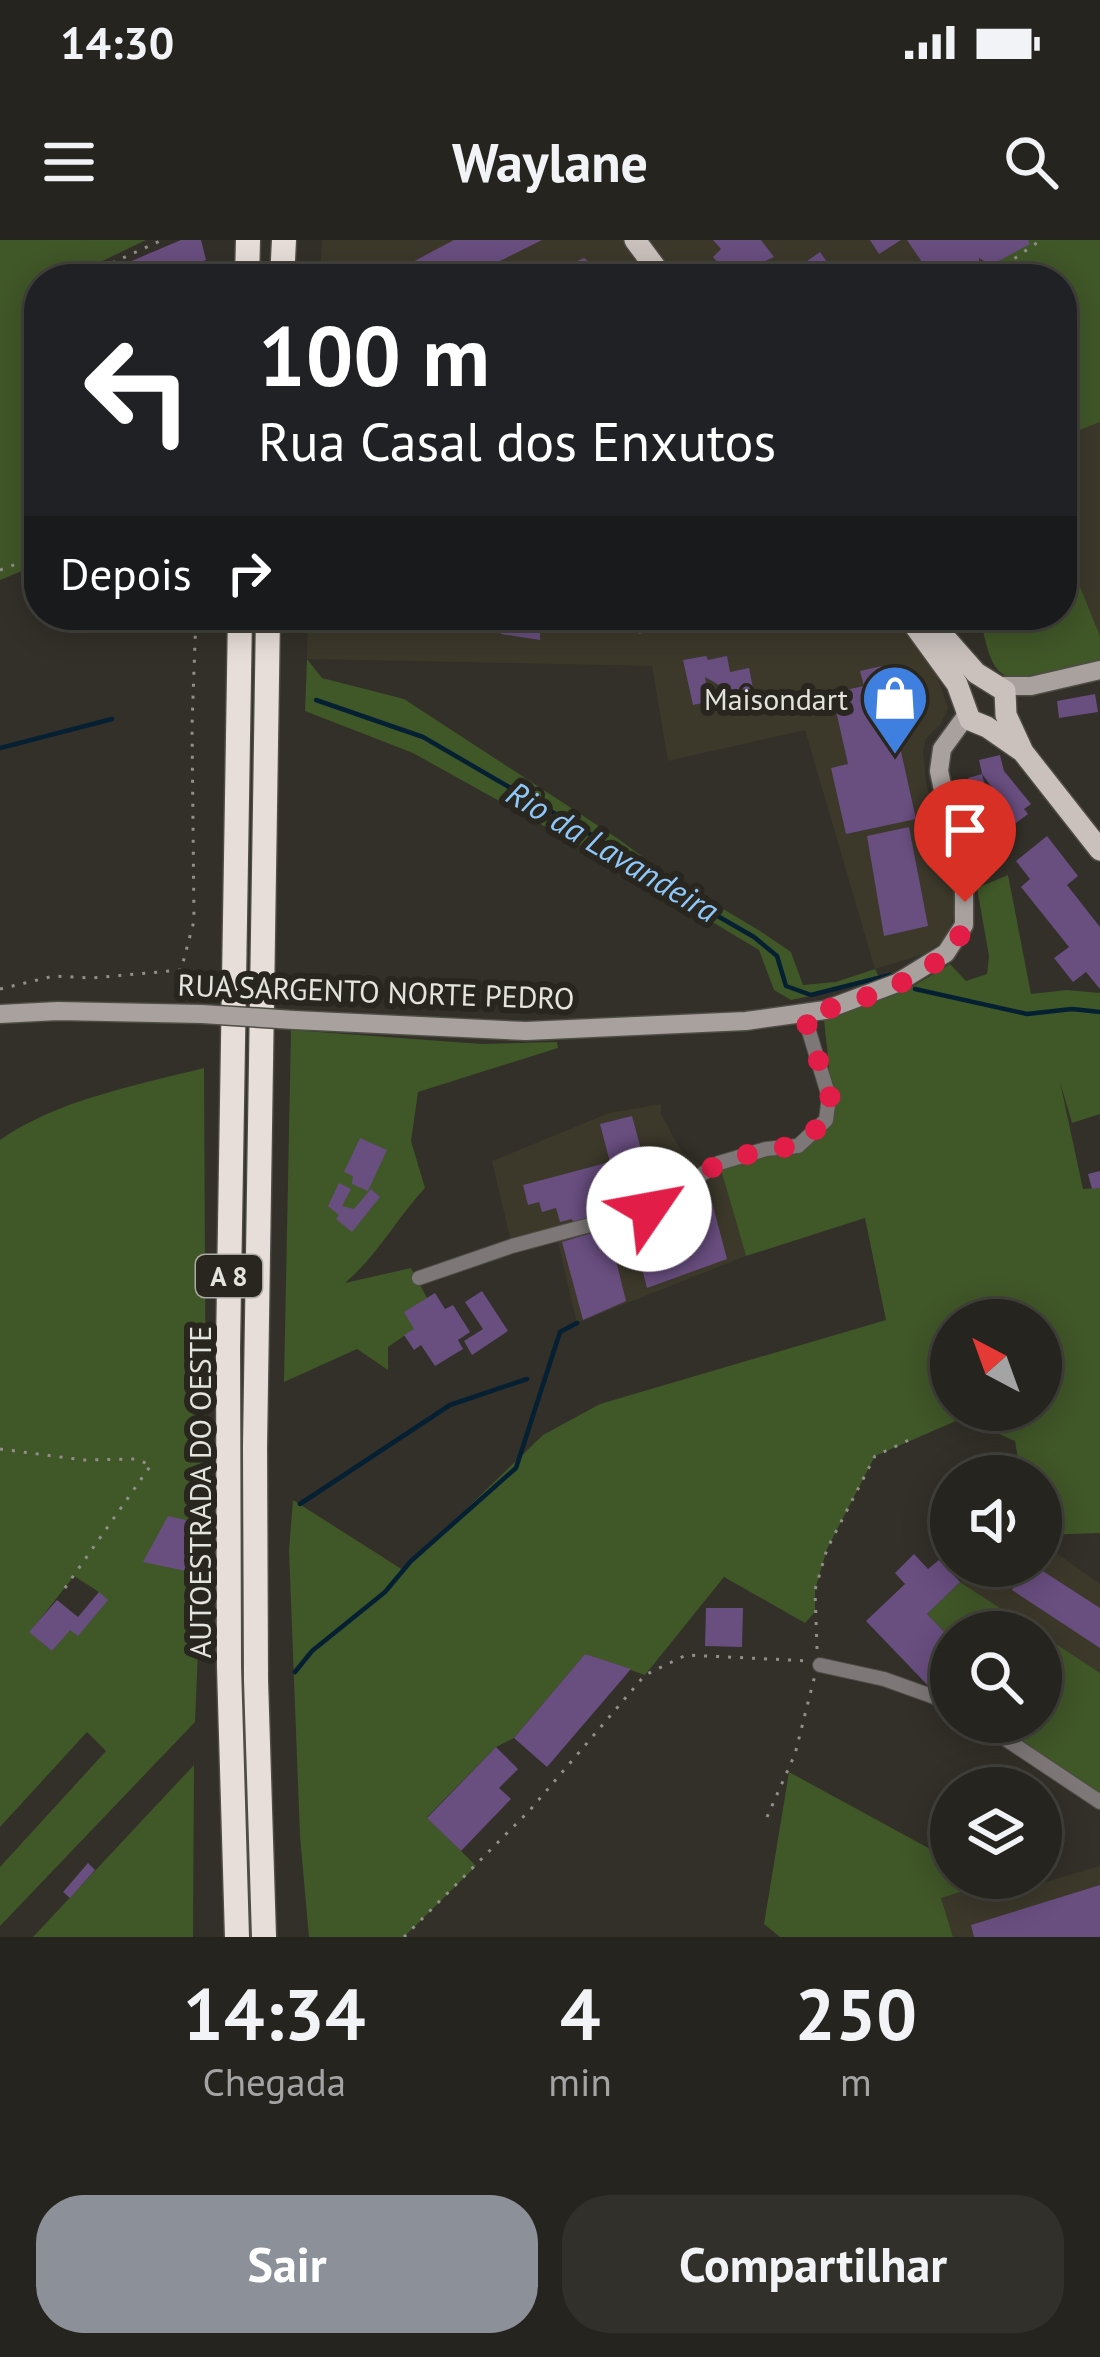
<!DOCTYPE html>
<html lang="pt">
<style>
body{margin:0;font-family:"PT Sans",sans-serif;background:#32302b;color:#f1f3f6;height:100vh;display:flex;flex-direction:column;font-size:45px;white-space:nowrap}
*{box-sizing:border-box;margin:0}
p{font-size:39px;color:#a4a4a4}
.icon{flex:none;width:66px;height:66px;fill:none;stroke:currentColor;stroke-width:2;stroke-linecap:round;stroke-linejoin:round}
.map{position:relative;height:1697px;overflow:hidden}
.drawer{display:flex;flex-direction:column;background:#26241e;flex:1}
.drawer>*{flex:none}
.top-card{position:absolute;left:24px;top:24px;width:1053px;height:366px;border-radius:48px;box-shadow:0 6px 30px #0003,0 0 0 3px #42413c;background:#202124;color:#fff;overflow:hidden}
.needle{width:78px;rotate:319deg}
.controls{position:absolute;left:930px;top:1059px;display:grid;gap:24px}
.controls a{display:grid;place-items:center;width:132px;height:132px;border-radius:50%;background:#26241e;box-shadow:0 6px 30px #0003,0 0 0 3px #42413c;font-size:60px}
.pin{position:absolute;display:grid;place-items:center;width:102px;height:102px;color:#fff;margin:-123px -51px;border-radius:50% 50% 50% 0;rotate:-45deg;box-shadow:0 0 12px #0007}
.pin .icon{rotate:45deg}
.me{position:absolute;width:132px;margin:-66px;rotate:57deg;stroke-linejoin:round;filter:drop-shadow(0 0 9px #0008)}
.turn{display:flex;align-items:center;gap:42px;height:252px;padding:0 36px;font-size:54px}
.turn .icon{width:156px;height:156px;stroke-width:2.5}
.turn b{display:block;font-size:84px;line-height:102px}
.then{display:flex;align-items:center;height:114px;padding:0 36px;background:#0003;gap:24px;font-size:45px}
.eta{display:flex;justify-content:space-evenly;align-items:center;height:204px;text-align:center}
.eta b{font-size:72px;font-weight:700;line-height:84px}
.cta{display:flex;gap:24px;margin-top:auto;padding:24px 36px}
.cta a{flex:1;height:138px;border-radius:48px;background:#8c9099;color:#fff;font-size:48px;font-weight:700;line-height:138px;text-align:center}
.cta a+a{background:#32302b;color:#f1f3f6}
.status{display:flex;justify-content:space-between;align-items:center;height:84px;padding:0 60px;background:#26241e;direction:ltr}
.status svg{height:33px;fill:currentColor}
header{display:flex;justify-content:space-between;align-items:center;height:156px;padding:0 36px;background:#26241e;font-size:54px;font-weight:700}
.map>svg:first-child{display:block}
</style>
<div class="status"><b>14:30</b><svg viewBox="0 0 49 12"><path d="M0 12V9h3v3zM5 12V6h3v6zM10 12V3h3v9zM15 12V0h3v12zM26 1h20v11H26zM47 4h2v5h-2z"/></svg></div>
<header><svg class="icon" aria-label="menu" viewBox="0 0 24 24"><path d="M4 6h16M4 12h16M4 18h16"/></svg>Waylane<svg class="icon" aria-label="search" viewBox="0 0 24 24"><circle cx="10" cy="10" r="6"/><path d="M15 15l6 6"/></svg></header>
<div class="map">
<svg width="1100" height="1697" viewBox="0 0 1100 1697">
<rect width="100%" height="100%" fill="#323028"/>
<!-- built -->
<path fill="#3c392b" d="M322,0H992L997,29L975,39H320Z
M1100,182V396L1062,302V197Z
M308,375H896L930,415L948,468L941,484L926,498L923,511L926,542L954,652L955,671L950,689L940,703L924,714L875,729L805,490L668,521L652,426L307,419Z
M661,864V874L681,911L703,927L719,923L746,1016L577,1083L556,994L512,1006L492,921L609,873Z
M1041,1302L1100,1344V1433L960,1342L984,1326H1041Z
M1100,1626V1697H953L941,1658L980,1646L987,1659Z"/>
<!-- green -->
<path fill="#405728" fill-rule="evenodd" d="M0,0H146L88,28L96,39H39V324L0,340Z
M992,0H1100V182L1062,197V39H976L997,29Z
M1062,302L1100,396V421C1074,428 1020,454 998,430C987,418 984,391 979,375H1062Z
M307,419L322,438L404,459L617,598L673,639L760,691L791,712L803,745L836,742L875,729L881,741L791,760L774,750L759,710L659,650L413,513L305,471Z
M1008,635L1031,754L1067,750L1100,753V874L1072,883L1060,842L1083,949L1100,948V1293L1041,1295V1236H1021L1015,1201L963,1178L875,1216L827,1309L815,1350V1372L805,1383L724,1337L645,1435L585,1414L514,1498L496,1507L427,1577L476,1626L404,1697H309L300,1596L289,1310L293,1260L403,1330L543,1195L600,1164L886,1080L865,978L746,1016L719,923C743,918 771,916 794,907C845,888 827,821 824,779L910,748L950,724L966,741L987,734L989,716L977,648ZM951,1080H1041V1170H951Z
M291,790L482,804L557,802L558,808L418,852L411,901L425,948C396,979 378,1015 345,1043L411,1028L427,1058L414,1089L388,1107V1130L357,1109L284,1142Z
M204,828L206,1227L195,1482L0,1686V1627L106,1511L87,1492L0,1587V900C57,860 137,845 204,828ZM74,1336L99,1352L52,1411L30,1392Z
M960,1342L1037,1392H951V1399L927,1374Z
M1041,1394L1100,1433V1562L980,1482H1041Z
M194,1525L193,1697H33Z
M789,1532L932,1610L951,1624V1638H969L980,1646L941,1658L953,1697H780L764,1684Z"/>
<g fill="none" stroke-linecap="round" stroke-linejoin="round">
<!-- stream -->
<path stroke="#051f33" stroke-width="4.5" d="M316,460L423,497L595,597L683,656L754,697L777,716L786,746L811,755L890,735
M0,508L112,479
M915,749L1027,774L1072,769L1100,772
M300,1264L450,1165L527,1139
M295,1432L312,1411L385,1352L411,1321L516,1228L560,1092L577,1083"/>
</g>
<!-- building -->
<path fill="#694e80" d="M181,0H201L206,20L159,39H127L122,25Z
M454,0H542L464,39H393L390,34Z
M713,0H761L774,17L730,37L713,17L721,9Z
M870,0H901L879,14Z
M907,0H1028L1030,4L991,25L979,18V27L954,39H903L926,28Z
M820,12L839,39H781L797,28Z
M584,18L613,39H535Z
M531,375H540V400L501,394L499,383Z
M623,375H705V376L639,394L635,381L625,383Z
M709,375H767V376L714,391Z
M706,416L708,420L727,416L730,432L749,428L753,448L733,453L705,437L707,449L715,448L717,460L693,465L683,420Z
M882,426L916,579L846,594L831,528L848,524L832,453L864,446L860,431Z
M1095,454L1098,472L1059,478L1057,461Z
M1000,515L1004,531L1031,564L1024,569L1028,574L999,596L996,578L1008,569L982,534L989,562L965,568L960,548L970,545L968,538L982,534L979,520Z
M991,570L996,585L977,592L971,577Z
M909,587L928,686L884,696L867,596Z
M992,587L997,592L990,597L1000,609L1003,624L991,632L972,612L981,604L977,599Z
M1047,596L1078,636L1067,645L1100,687V749L1086,732L1073,742L1054,718L1069,707L1021,647L1030,639L1016,621Z
M632,876L648,935L653,933L660,959L573,983L572,979L560,982L556,968L542,972L539,962L528,965L523,945L610,922L600,884Z
M360,898L387,910L368,951L352,944L353,936L344,932Z
M1100,931V948L1092,949L1088,934Z
M339,943L351,949L342,966L354,969L371,949L380,957L352,992L336,979L339,975L328,966Z
M709,951L727,1019L647,1048L631,986L689,967L687,957Z
M608,988L626,1061L583,1080L562,1002Z
M482,1051L508,1091L472,1115L464,1101L483,1089L465,1062Z
M435,1053L445,1069L453,1065L470,1092L458,1100L463,1109L435,1126L421,1105L414,1110L404,1095L414,1089L404,1072Z
M168,1276L203,1284L200,1334L143,1322Z
M914,1314L928,1329L939,1320L960,1342L927,1374L951,1399V1439L936,1454L866,1381L905,1344L895,1333Z
M1027,1326H1035L1100,1368V1408L1012,1350Z
M99,1352L108,1360L78,1396L70,1390L52,1411L29,1392L57,1360L78,1377Z
M706,1368H743L742,1407L705,1406Z
M585,1414L631,1429L547,1527L514,1498Z
M496,1507L518,1529L499,1548L511,1559L461,1611L427,1578Z
M88,1623L95,1630L70,1658L63,1652Z
M1100,1645V1697H974L971,1685Z"/>
<g fill="none" stroke-linecap="round" stroke-linejoin="round">
<!-- street casing -->
<g stroke="#4e4d45" stroke-width="16">
<path id="street" d="M419,1038L512,1006L649,969L719,923L766,909L798,906L826,880L829,857L804,775
M820,1425L884,1439L951,1463
M980,1482L1100,1562"/>
</g>
<!-- secondary casing -->
<g stroke="#4e4d45" stroke-width="21">
<path id="secondary" d="M1000,446H1031L1100,430
M0,774L58,771L202,774
M294,780L526,791L746,781L825,770L897,743L946,713L964,685V648L939,531L942,509L966,476"/>
</g>
<!-- primary casing -->
<g stroke="#4e4d45" stroke-width="24">
<path id="primary" d="M635,0L664,39
M907,375L957,444L970,480L987,487L1023,512
M925,375L976,433L1005,451L1006,475L1023,512L1100,610"/>
</g>
<!-- highway casing -->
<g stroke="#4e4d45" stroke-width="27">
<path id="highway" d="M247,39L248,0
M282,39L284,0
M237,1697L229,1427L228,1108L240,375
M264,1697L256,1440L255,1207L268,375"/>
</g>
<!-- path -->
<path stroke="#918f89" stroke-width="3" stroke-dasharray="3 9" stroke-linecap="butt" d="M96,39L103,27L162,0
M985,39L1041,0
M0,330L39,316
M0,749L54,736L92,738L181,730L194,681L192,485L196,375
M0,1209L83,1220L135,1219L151,1225L60,1355
M817,1409L815,1350L827,1309L875,1216L909,1200
M767,1577L795,1514L815,1435
M404,1697L530,1570L645,1435L686,1415L810,1421"/>
<!-- street -->
<use href="#street" stroke="#7d7877" stroke-width="14"/>
<!-- secondary -->
<use href="#secondary" stroke="#a8a19e" stroke-width="18"/>
<!-- primary -->
<use href="#primary" stroke="#cac1bd" stroke-width="21"/>
<!-- highway -->
<use href="#highway" stroke="#e8ded9" stroke-width="24"/>
<!-- secondary-bridge casing -->
<g stroke="#4e4d45" stroke-width="21" stroke-linecap="butt">
<path id="secondary-bridge" d="M202,774L294,780"/>
</g>
<!-- secondary-bridge -->
<use href="#secondary-bridge" stroke="#a8a19e" stroke-width="18"/>
</g>
<g fill="none" stroke-linecap="round" stroke-linejoin="round">
<!-- route -->
<path stroke="#e11d48" stroke-width="21" stroke-dasharray="0 37.8" d="M649,969L719,923L766,909L798,906L826,880L830,857L804,775C848,765 933,740 958,699C965,688 965,675 965,662"/>
</g>
<!-- icons -->
<defs>
<g id="shop-pin" transform="scale(3.45)"><path d="M0 17L-7.5 6A9.5 9.5 0 1 1 7.5 6Z" fill="#3f7fe0" stroke="#28261f"/><path d="M-5-2.5h2.3a2.7 3.5 0 0 1 5.4 0H5L5.5 6h-11ZM-1.5-2.5h3a1.5 2.3 0 0 0-3 0Z" fill="#fff"/></g>
</defs>
<g fill-rule="evenodd">
<use href="#shop-pin" x="895" y="458"/>
</g>
<g text-anchor="middle" dominant-baseline="central" stroke-width="12" stroke-linejoin="round" paint-order="stroke">
<!-- shield labels -->
<rect fill="#28261f" stroke="#acaaa5" stroke-width="3" x="196" y="1015" width="66" height="42" rx="9"/>
<g font-size="27" font-weight="bold" fill="#e4e3de">
<text x="229" y="1036">A 8</text>
</g>
<!-- poi labels -->
<g font-size="30" fill="#e4e3de" stroke="#28261f" text-anchor="end">
<text x="848" y="458">Maisondart</text>
</g>
<!-- street labels -->
<g font-size="30" fill="#e4e3de" stroke="#28261f">
<text transform="translate(376 751) rotate(2)">RUA SARGENTO NORTE PEDRO</text>
<text transform="translate(199 1252) rotate(-90)">AUTOESTRADA DO OESTE</text>
</g>
<!-- water labels -->
<g font-size="33" font-style="italic" fill="#8ec7f8" stroke="#28261f">
<text transform="translate(613 611) rotate(31)">Rio da Lavandeira</text>
</g>
</g>
</svg>
<div class="controls">
<a><svg class="needle" viewBox="-14 -14 28 28"><path d="M0-13l5 13h-10z" fill="#e53935"/><path d="M0 13l5-13h-10z" fill="#a4a4a4"/></svg></a>
<a><svg class="icon" aria-label="sound" viewBox="0 0 24 24"><path d="M4 9h4l5-4v14l-5-4H4zM17 9q2 3 0 6"/></svg></a>
<a><svg class="icon" aria-label="search" viewBox="0 0 24 24"><circle cx="10" cy="10" r="6"/><path d="M15 15l6 6"/></svg></a>
<a><svg class="icon" aria-label="layers" viewBox="0 0 24 24"><path d="M12 4l9 5-9 5-9-5zM3 14l9 5 9-5"/></svg></a>
</div>
<div class="pin" style="left:965px;top:662px;background:#d93025"><svg class="icon" aria-label="arrive" viewBox="0 0 24 24"><path d="M6 21V4h12l-3 4 3 4H6"/></svg></div>
<svg class="me" style="left:649px;top:969px" viewBox="-20 -20 40 40"><circle r="19" fill="#fff"/><path d="M0-13L10 11 0 6-10 11z" fill="#e11d48"/></svg>
<div class="top-card">
<div class="turn"><svg class="icon" aria-label="left" viewBox="0 0 24 24"><path d="M17 20v-9H6M10 6l-5 5 5 5"/></svg><div><b>100 m</b>Rua Casal dos Enxutos</div></div>
<div class="then">Depois<svg class="icon" aria-label="right" viewBox="0 0 24 24"><path d="M7 20v-9h11M14 6l5 5-5 5"/></svg></div>
</div>
</div>
<section class="drawer">
<div class="eta">
<div><b>14:34</b><p>Chegada</p></div>
<div><b>4</b><p>min</p></div>
<div><b>250</b><p>m</p></div>
</div>
<div class="cta"><a>Sair</a><a>Compartilhar</a></div>
</section>
